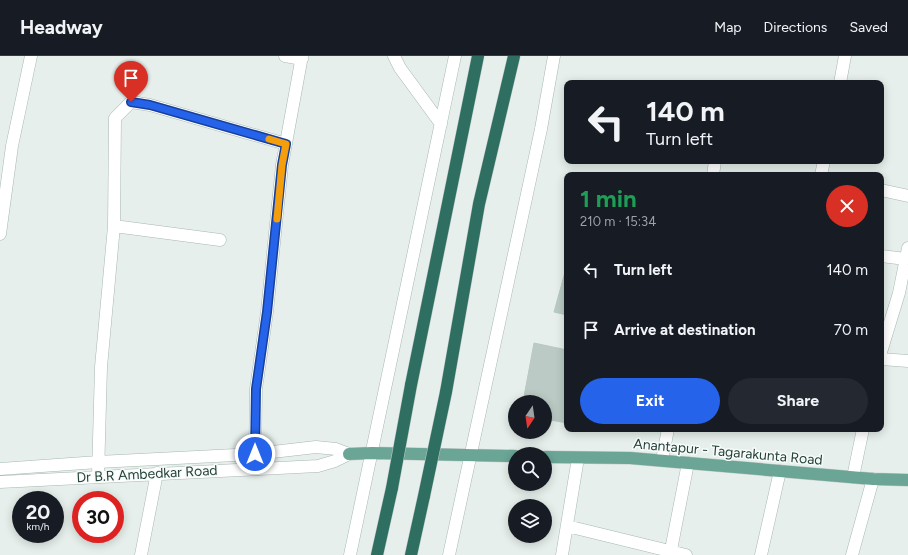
<!DOCTYPE html>
<meta charset="utf-8">
<style>
body{margin:0;font-family:Figtree,sans-serif;background:#242831;color:#f1f3f6;height:100vh;display:flex;flex-direction:column;font-size:15px;white-space:nowrap}
*{box-sizing:border-box;margin:0}
p{font-size:13px;color:#9ea1a6}
.icon{flex:none;width:22px;height:22px;fill:none;stroke:currentColor;stroke-width:2;stroke-linecap:round;stroke-linejoin:round}
.map{position:relative;flex:1;overflow:hidden}
.drawer{position:absolute;left:564px;top:116px;width:320px;height:260px;display:flex;flex-direction:column;background:#171b24;border-radius:8px;box-shadow:0 2px 10px #0003}
.drawer>*{flex:none}
.top-card{position:absolute;left:564px;top:24px;width:320px;height:84px;border-radius:8px;box-shadow:0 2px 10px #0003;background:#171b24;color:#f1f3f6;overflow:hidden}
.needle{width:26px;rotate:193deg}
.tools{position:absolute;left:508px;top:339px;display:grid;gap:8px}
.tools a{display:grid;place-items:center;width:44px;height:44px;border-radius:50%;background:#171b24;box-shadow:0 2px 10px #0003;font-size:20px}
.speed{position:absolute;left:12px;top:435px;display:flex;gap:8px;font-size:20px;font-weight:700;text-align:center}
.speed>*{display:grid;place-content:center;width:52px;height:52px;border-radius:50%;background:#171b24;box-shadow:0 2px 10px #0003;line-height:1}
.speed small{font-size:10px;font-weight:400}
.speed .limit{border:6px solid #d22;background:#fff;color:#111}
.pin{position:absolute;display:grid;place-items:center;width:34px;height:34px;color:#fff;margin:-41px -17px;border-radius:50% 50% 50% 0;rotate:-45deg;box-shadow:0 0 4px #0007}
.pin .icon{rotate:45deg}
.me{position:absolute;width:44px;margin:-22px;rotate:0deg;stroke-linejoin:round;filter:drop-shadow(0 0 3px #0008)}
.turn{display:flex;align-items:center;gap:14px;height:84px;padding:0 16px;font-size:18px}
.turn .icon{width:52px;height:52px;stroke-width:2.5}
.turn b{display:block;font-size:28px;line-height:34px}
.round{display:grid;place-items:center;flex:none;width:42px;height:42px;border-radius:21px;background:#242831}
.overview{display:flex;align-items:center;justify-content:space-between;height:68px;padding:0 16px}
h1{font-size:24px;font-weight:700;line-height:30px;color:#1e9e55}
.action{display:flex;gap:8px;margin-top:auto;padding:8px 16px}
.action a{flex:1;height:46px;border-radius:24px;background:#2563eb;color:#fff;font-size:16px;font-weight:700;line-height:46px;text-align:center}
.action a+a{background:#242831;color:#f1f3f6}
ul{padding:0;list-style:none}
li{display:flex;align-items:center;gap:12px;height:60px;padding:0 16px}
li div{flex:1}
li b{display:block;font-size:15px}
li em{font-style:normal}
header{display:flex;align-items:center;gap:24px;box-sizing:border-box;height:56px;padding:0 20px;background:#171b24;border-bottom:1px solid #363941}
header strong{font-size:19px}
nav{display:flex;gap:22px;margin-inline-start:auto;font-size:14px}
.map>svg:first-child{display:block}
</style>
<header>
<strong>Headway</strong>
<nav><a>Map</a><a>Directions</a><a>Saved</a></nav>
</header>
<div class="map">
<svg width="908" height="499" viewBox="0 0 908 499">
<rect width="100%" height="100%" fill="#e6efeb"/>
<!-- building -->
<path fill="#bbcac4" stroke="#b8c9c2" d="M567,209V259L554,256Z
M534,287L567,294V367L545,363V346H523Z"/>
<g fill="none" stroke-linecap="round" stroke-linejoin="round">
<!-- minor casing -->
<g stroke="#a8b8b2" stroke-width="13">
<path id="minor" d="M285,0L302,3
M394,0L400,12L441,68
M840,27L845,0
M713,119L715,105
M821,119L824,105
M881,134L908,140
M114,170L220,184
M0,178L12,90L31,0
M881,200L906,203
M881,296L899,237L908,192
M881,303L908,305
M255,398L256,333L267,256L282,109L302,0
M662,404L668,373
M0,413L98,406L255,398L316,391L336,393L349,398
M98,420L101,311L114,170L115,62L131,46L150,49L286,88
M853,421L863,373
M0,426L318,410L335,405L349,398
M567,470L686,499
M141,499L157,417
M350,499L455,0
M449,499L541,73L554,0
M562,499L578,402
M670,499L688,407
M761,499L780,415
M852,499L873,423"/>
</g>
<!-- major casing -->
<g stroke="#c2cac8" stroke-width="13">
<path id="major" d="M349,398L372,397L515,400
M545,401L630,402L873,423L908,424"/>
</g>
<!-- highway casing -->
<g stroke="#c2cac8" stroke-width="13">
<path id="highway" d="M411,329L478,0
M446,336L479,148L514,0
M377,499L392,432
M411,499L424,440"/>
</g>
<!-- minor -->
<use href="#minor" stroke="#fff" stroke-width="12"/>
<!-- major -->
<use href="#major" stroke="#6aa596" stroke-width="12"/>
<!-- highway -->
<use href="#highway" stroke="#2f6f62" stroke-width="12"/>
<!-- highway-bridge casing -->
<g stroke="#c2cac8" stroke-width="13" stroke-linecap="butt">
<path id="highway-bridge" d="M392,432L411,329
M424,440L446,336"/>
</g>
<!-- highway-bridge -->
<use href="#highway-bridge" stroke="#2f6f62" stroke-width="12"/>
</g>
<g fill="none" stroke-linecap="round" stroke-linejoin="round">
<!-- route casing -->
<g stroke="#184099" stroke-width="10">
<path id="route" d="M131,46L150,49L286,88L282,109L267,256L256,333L255,398"/>
</g>
<!-- route -->
<use href="#route" stroke="#2563eb" stroke-width="7"/>
<!-- slow -->
<path stroke="#f59e0b" stroke-width="7" d="M269,83L286,88L282,109L277,163"/>
</g>
<g text-anchor="middle" dominant-baseline="central" stroke-width="3" stroke-linejoin="round" paint-order="stroke">
<!-- street labels -->
<g font-size="14" fill="#24423a" stroke="#f7fbf9">
<text transform="translate(728 396) rotate(5)">Anantapur - Tagarakunta Road</text>
<text transform="translate(147 418) rotate(-3)">Dr B.R Ambedkar Road</text>
</g>
</g>
</svg>
<div class="tools">
<a><svg class="needle" viewBox="-14 -14 28 28"><path d="M0-13l5 13h-10z" fill="#e53935"/><path d="M0 13l5-13h-10z" fill="#9ea1a6"/></svg></a>
<a><svg class="icon" aria-label="search" viewBox="0 0 24 24"><circle cx="10" cy="10" r="6"/><path d="M15 15l6 6"/></svg></a>
<a><svg class="icon" aria-label="layers" viewBox="0 0 24 24"><path d="M12 4l9 5-9 5-9-5zM3 14l9 5 9-5"/></svg></a>
</div>
<div class="speed"><div>20<small>km/h</small></div><div class="limit">30</div></div>
<div class="pin" style="left:131px;top:46px;background:#d93025"><svg class="icon" aria-label="arrive" viewBox="0 0 24 24"><path d="M6 21V4h12l-3 4 3 4H6"/></svg></div>
<svg class="me" style="left:255px;top:398px" viewBox="-20 -20 40 40"><circle r="17" fill="#2563eb" stroke="#fff" stroke-width="3"/><path d="M0-11L8 9 0 5-8 9z" fill="#fff"/></svg>
<div class="top-card">
<div class="turn"><svg class="icon" aria-label="left" viewBox="0 0 24 24"><path d="M17 20v-9H6M10 6l-5 5 5 5"/></svg><div><b>140 m</b>Turn left</div></div>
</div>
<section class="drawer">
<div class="overview"><div><h1>1 min</h1><p>210 m · 15:34</p></div><a class="round" style="background:#d93025;color:#fff"><svg class="icon" aria-label="close" viewBox="0 0 24 24"><path d="M6 6l12 12M18 6L6 18"/></svg></a></div>
<ul>
<li><svg class="icon" aria-label="left" viewBox="0 0 24 24"><path d="M17 20v-9H6M10 6l-5 5 5 5"/></svg><div><b>Turn left</b></div><em>140 m</em></li>
<li><svg class="icon" aria-label="arrive" viewBox="0 0 24 24"><path d="M6 21V4h12l-3 4 3 4H6"/></svg><div><b>Arrive at destination</b></div><em>70 m</em></li>
</ul>
<div class="action"><a>Exit</a><a>Share</a></div>
</section>
</div>
